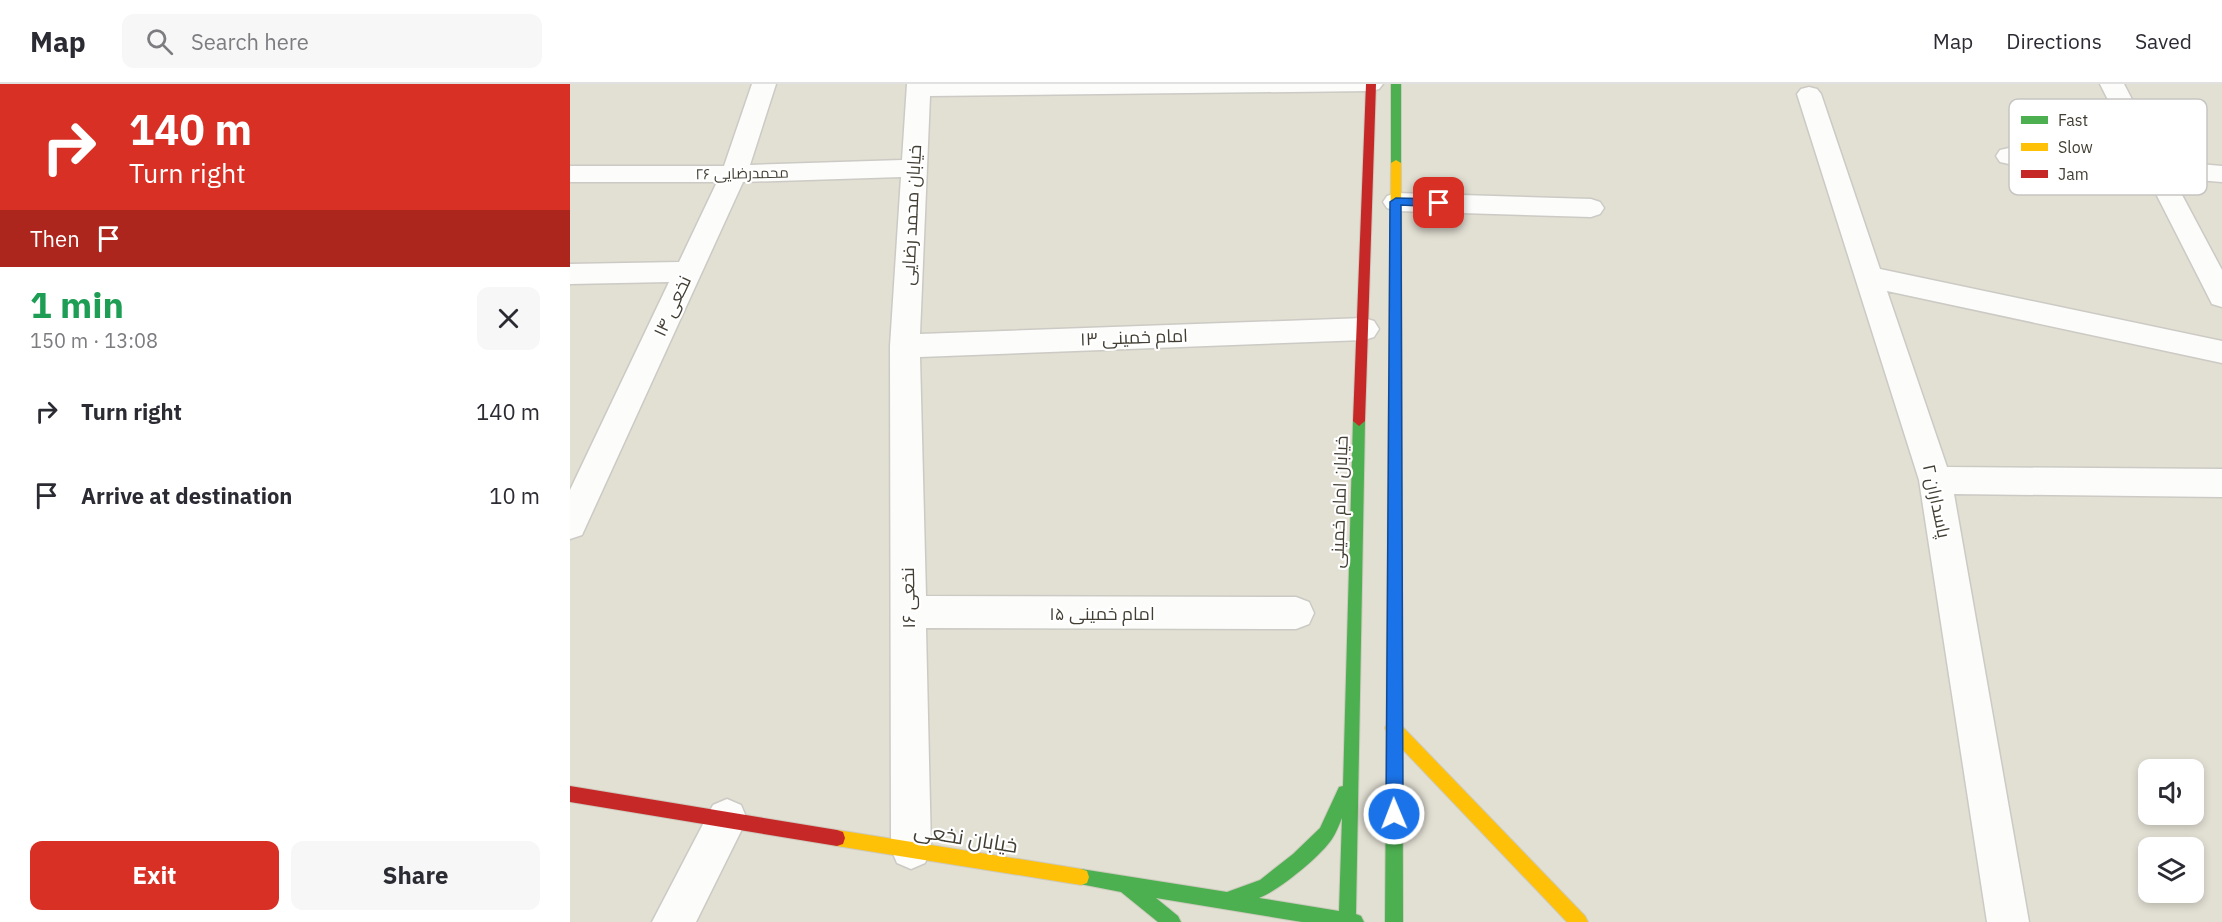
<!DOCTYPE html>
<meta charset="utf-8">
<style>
body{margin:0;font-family:"IBM Plex Sans",Cairo,sans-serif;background:#f7f7f7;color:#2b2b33;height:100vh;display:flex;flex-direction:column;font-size:22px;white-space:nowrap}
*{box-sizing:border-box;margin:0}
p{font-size:20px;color:#7c7c81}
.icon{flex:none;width:33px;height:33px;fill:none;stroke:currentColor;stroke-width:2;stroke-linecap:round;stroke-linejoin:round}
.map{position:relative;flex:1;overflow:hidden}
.panel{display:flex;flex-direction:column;background:#fff;width:570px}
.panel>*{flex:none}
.guide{background:#d93025;color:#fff;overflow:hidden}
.buttons{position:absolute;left:1568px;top:675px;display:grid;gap:12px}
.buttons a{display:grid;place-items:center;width:66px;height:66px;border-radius:12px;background:#fff;box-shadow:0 3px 9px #0003;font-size:30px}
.pin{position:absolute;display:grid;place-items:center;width:51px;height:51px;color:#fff;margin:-26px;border-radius:12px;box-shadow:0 3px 9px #0006}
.me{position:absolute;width:66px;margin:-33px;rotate:359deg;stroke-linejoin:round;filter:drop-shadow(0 0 4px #0008)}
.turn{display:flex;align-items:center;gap:21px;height:126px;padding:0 30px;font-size:27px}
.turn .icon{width:78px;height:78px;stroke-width:2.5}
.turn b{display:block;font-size:42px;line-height:51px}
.then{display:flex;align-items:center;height:57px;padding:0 30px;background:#0003;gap:12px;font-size:22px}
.round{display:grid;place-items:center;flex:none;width:63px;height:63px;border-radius:12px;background:#f7f7f7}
.head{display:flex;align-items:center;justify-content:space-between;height:102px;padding:0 30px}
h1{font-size:36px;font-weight:700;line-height:45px;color:#1e9e55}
.cta{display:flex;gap:12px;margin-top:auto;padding:12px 30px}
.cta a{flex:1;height:69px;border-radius:12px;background:#d93025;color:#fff;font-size:24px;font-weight:700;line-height:69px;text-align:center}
.cta a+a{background:#f7f7f7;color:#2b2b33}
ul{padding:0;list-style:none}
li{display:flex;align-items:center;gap:18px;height:84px;padding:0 30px}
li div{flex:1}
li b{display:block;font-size:22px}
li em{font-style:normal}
header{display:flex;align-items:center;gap:36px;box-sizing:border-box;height:84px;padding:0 30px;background:#fff;border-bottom:2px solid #e1e1e2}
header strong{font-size:28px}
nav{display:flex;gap:33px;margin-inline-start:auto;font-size:21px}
.search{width:420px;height:54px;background:#f7f7f7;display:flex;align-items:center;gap:15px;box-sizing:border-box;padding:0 21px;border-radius:12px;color:#7c7c81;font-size:22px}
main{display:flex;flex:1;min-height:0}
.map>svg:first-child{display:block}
</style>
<header>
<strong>Map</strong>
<div class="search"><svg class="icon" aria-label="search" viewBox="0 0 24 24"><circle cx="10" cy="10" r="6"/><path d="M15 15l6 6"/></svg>Search here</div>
<nav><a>Map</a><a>Directions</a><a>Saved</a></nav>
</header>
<main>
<section class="panel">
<div class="guide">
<div class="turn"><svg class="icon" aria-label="right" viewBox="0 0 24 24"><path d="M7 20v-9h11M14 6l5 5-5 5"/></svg><div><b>140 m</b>Turn right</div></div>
<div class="then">Then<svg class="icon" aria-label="arrive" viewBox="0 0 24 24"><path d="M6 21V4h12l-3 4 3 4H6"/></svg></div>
</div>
<div class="head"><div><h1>1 min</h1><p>150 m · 13:08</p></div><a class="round"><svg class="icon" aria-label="close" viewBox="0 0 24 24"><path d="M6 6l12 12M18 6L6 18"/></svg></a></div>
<ul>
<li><svg class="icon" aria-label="right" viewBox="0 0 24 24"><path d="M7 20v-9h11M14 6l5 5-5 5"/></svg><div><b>Turn right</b></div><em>140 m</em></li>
<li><svg class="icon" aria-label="arrive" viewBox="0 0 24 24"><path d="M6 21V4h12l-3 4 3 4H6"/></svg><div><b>Arrive at destination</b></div><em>10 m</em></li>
</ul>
<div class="cta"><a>Exit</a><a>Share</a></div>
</section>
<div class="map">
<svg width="1652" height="838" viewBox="0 0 1652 838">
<rect width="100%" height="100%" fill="#eeece6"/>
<!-- residential -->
<path fill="#e2dfd3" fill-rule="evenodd" d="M0,0H1652V838H0ZM1578,686H1623V730H1578ZM1578,764H1623V808H1578Z"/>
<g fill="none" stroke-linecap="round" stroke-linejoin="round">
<!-- street casing -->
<g stroke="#cccac4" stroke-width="3">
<path id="street" d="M182,0H206L180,81L332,76L337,0H813L809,5L801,7L360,12L350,250L794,234L804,237L809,245L804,253L794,256L350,273L356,512L726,513L739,518L744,529L739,540L726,545L356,544L361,765L355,779L341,785L327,779L321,765L320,262L331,93L173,98L12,451L0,455V406L99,198L0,200V180L109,178L147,98H0V82H154Z
M1530,0H1554L1594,77L1652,82V98L1603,94L1652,186V223L1642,220L1577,92L1439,80L1430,78L1426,72L1430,66L1439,64L1568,75Z
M1239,3L1247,5L1251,10L1310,185L1652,257V279L1317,207L1377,383L1652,385V413L1384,410L1459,838H1417L1349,396L1227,10L1231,5Z
M826,109L1021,115L1030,118L1034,124L1030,130L1021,133L826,127L817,124L813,118L817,112Z
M157,715L171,721L177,735L126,838H82L143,721Z"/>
</g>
<!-- fast casing -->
<g stroke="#cdcabd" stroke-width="2">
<path id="fast" d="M821,0H831V79L826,82L821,79Z
M789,332L795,337L786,830L791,832L794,838H732L586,814L608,832L611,838H588L551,808L505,799L503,793L505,787L511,785L657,808L690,796L723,770L750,744L769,703L773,702L783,337ZM772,734L769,827L689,814C708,807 751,772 762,755C766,749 769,741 772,734Z
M825,387L830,389L832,393L833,838H815L818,393L820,389Z"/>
</g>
<!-- slow casing -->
<g stroke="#cdcabd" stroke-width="2">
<path id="slow" d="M826,76L831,79L832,393L830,397H820L818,393L821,79Z
M823,636L829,639L1015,832L1018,838H997L817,649L815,644L817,639Z
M267,746L511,785L517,787L519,793L517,799L511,801L267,762L261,760L259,754L261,748Z"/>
</g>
<!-- jam casing -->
<g stroke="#cdcabd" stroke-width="2">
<path id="jam" d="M796,0H806L795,337L789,342L783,337Z
M0,702L267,746L273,748L275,754L273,760L267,762L0,718Z"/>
</g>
<!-- street -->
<use href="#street" fill="#fcfcfb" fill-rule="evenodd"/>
<!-- fast -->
<use href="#fast" fill="#4caf50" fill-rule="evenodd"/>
<!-- slow -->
<use href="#slow" fill="#ffc107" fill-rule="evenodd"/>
<!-- jam -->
<use href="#jam" fill="#c62828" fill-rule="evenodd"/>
</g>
<!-- route -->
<path fill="#1a73e8" stroke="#114b97" stroke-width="1.5" d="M826,114L869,115L875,119L869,123L831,121L833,730L830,736L824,739L818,736L816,730L820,118Z"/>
<g text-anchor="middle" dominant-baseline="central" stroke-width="4.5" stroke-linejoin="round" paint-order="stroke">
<!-- far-street labels -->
<g font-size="15" fill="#423e33" stroke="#fff">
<text transform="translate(172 89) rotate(-1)">محمدرضایی ۲۶</text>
</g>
<!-- street labels -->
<g font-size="18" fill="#423e33" stroke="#fff">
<text transform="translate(341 131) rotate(-87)">خیابان محمد رضایی</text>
<text transform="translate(102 222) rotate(-65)">نخعی ۱۴</text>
<text transform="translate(564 253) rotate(-2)">امام خمینی ۱۳</text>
<text transform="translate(1367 417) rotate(78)">پاسداران ۲</text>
<text transform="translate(769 418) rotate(-88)">خیابان امام خمینی</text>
<text transform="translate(338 514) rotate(-91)">نخعی ۱۶</text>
<text x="532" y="529">امام خمینی ۱۵</text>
</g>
<!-- near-street labels -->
<g font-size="21" fill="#423e33" stroke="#fff">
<text transform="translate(396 753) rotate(9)">خیابان نخعی</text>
</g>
</g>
<!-- legend -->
<rect x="1439" y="15" width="198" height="96" rx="9" fill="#fff" stroke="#c6c5c2" stroke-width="1.5"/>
<rect x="1451" y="32" width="27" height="8" fill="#4caf50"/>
<rect x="1451" y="59" width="27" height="8" fill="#ffc107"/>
<rect x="1451" y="86" width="27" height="8" fill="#c62828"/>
<g font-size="16" fill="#423e33">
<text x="1488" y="42">Fast</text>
<text x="1488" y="69">Slow</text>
<text x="1488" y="96">Jam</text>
</g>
</svg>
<div class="buttons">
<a><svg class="icon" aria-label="sound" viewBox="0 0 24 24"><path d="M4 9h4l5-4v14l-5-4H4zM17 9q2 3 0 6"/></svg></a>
<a><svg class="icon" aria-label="layers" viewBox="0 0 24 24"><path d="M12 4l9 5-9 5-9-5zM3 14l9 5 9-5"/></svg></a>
</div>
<div class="pin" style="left:869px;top:119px;background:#d93025"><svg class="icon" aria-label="arrive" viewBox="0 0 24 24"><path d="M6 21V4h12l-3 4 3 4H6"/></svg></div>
<svg class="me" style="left:824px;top:730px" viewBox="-20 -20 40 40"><circle r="17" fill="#1a73e8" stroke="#fff" stroke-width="3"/><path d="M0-11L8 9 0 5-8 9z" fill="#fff"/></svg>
</div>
</main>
